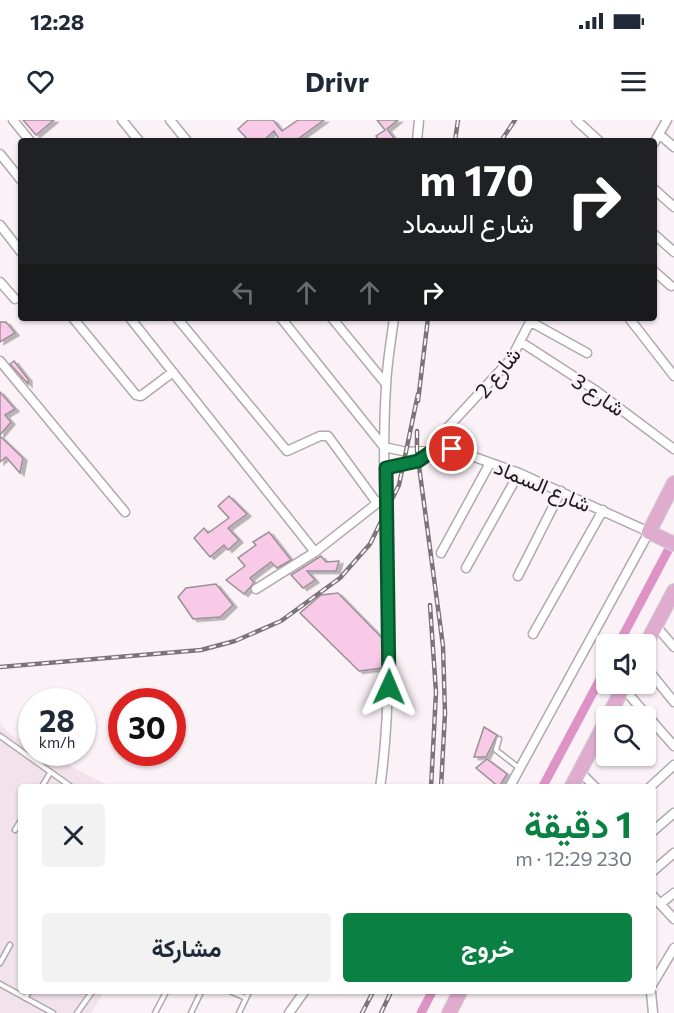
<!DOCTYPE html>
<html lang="ar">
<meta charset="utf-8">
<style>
body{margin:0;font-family:Commissioner,Vazirmatn,sans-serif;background:#f2f2f3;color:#1f2937;direction:rtl;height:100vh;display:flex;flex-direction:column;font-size:22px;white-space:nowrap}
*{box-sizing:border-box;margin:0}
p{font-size:20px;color:#747a83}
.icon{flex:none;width:33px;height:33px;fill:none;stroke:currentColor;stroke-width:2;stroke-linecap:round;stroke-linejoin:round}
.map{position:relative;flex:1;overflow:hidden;direction:ltr}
.sheet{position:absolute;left:18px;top:664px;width:638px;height:210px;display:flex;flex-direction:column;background:#fff;border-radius:6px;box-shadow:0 2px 4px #0004;direction:rtl}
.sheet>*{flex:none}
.banner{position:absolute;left:18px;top:18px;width:639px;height:183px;border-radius:6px;box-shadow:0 2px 4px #0004;direction:rtl;background:#202124;color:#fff;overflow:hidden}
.tools{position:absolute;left:596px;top:514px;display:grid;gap:12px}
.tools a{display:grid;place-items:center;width:60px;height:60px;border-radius:6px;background:#fff;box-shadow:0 2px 4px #0004;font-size:30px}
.speed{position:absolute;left:18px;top:568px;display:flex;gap:12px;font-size:30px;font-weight:700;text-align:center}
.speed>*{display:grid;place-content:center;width:78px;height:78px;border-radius:50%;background:#fff;box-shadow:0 2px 4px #0004;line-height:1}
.speed small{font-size:15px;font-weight:400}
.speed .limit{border:9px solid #d22;background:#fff;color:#111}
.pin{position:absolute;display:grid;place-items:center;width:51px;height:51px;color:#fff;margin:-26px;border:3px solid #fff;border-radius:50%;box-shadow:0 2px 6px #0007}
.me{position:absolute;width:66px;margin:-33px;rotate:1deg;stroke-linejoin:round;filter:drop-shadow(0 0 4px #0008)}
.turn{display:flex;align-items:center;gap:21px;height:126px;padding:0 24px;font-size:27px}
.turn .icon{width:78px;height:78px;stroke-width:2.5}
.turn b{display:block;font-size:42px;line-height:51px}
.lanes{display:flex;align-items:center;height:57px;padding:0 24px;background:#0003;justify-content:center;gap:30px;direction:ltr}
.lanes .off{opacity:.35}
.round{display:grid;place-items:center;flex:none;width:63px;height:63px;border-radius:6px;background:#f2f2f3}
.overview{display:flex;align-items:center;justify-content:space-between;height:102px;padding:0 24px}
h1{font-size:36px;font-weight:700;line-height:45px;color:#0b8043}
.button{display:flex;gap:12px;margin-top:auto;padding:12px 24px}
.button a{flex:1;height:69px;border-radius:6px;background:#0b8043;color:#fff;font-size:24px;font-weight:700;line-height:69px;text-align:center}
.button a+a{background:#f2f2f3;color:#1f2937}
.status{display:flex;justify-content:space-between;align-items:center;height:42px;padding:0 30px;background:#fff;direction:ltr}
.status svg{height:16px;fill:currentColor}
header{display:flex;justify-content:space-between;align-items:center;height:78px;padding:0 24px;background:#fff;font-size:27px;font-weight:700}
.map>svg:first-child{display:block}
</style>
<div class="status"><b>12:28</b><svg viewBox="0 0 49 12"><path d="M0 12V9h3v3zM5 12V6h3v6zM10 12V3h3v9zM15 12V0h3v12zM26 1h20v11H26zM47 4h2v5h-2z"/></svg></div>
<header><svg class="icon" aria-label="menu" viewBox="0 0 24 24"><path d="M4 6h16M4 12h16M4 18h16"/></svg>Drivr<svg class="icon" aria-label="heart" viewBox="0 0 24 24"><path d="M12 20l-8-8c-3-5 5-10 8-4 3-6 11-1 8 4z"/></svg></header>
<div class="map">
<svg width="674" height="893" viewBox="0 0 674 893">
<defs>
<filter id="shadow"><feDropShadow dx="4" dy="2.5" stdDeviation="0" flood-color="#0004"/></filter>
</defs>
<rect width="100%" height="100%" fill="#fbf2f8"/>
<!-- built -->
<path fill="#f2e2ec" d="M0,604L11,615L31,626L32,633H45L111,667L21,668V872H104L91,893H0Z"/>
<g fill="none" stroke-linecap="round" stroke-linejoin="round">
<!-- canal -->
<path stroke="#de93c6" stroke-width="9" d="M618,525L674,419
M542,668L606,548
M421,893L432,872"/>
</g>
<!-- building -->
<path fill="#f9c9e8" stroke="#9a9197" stroke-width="1.5" filter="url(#shadow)" d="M23,0H54L36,15Z
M248,0H273L282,11L298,0H324L295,21H280L274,11L263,21H249L238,9Z
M377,0H398L387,9L396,21H379L376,16L385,10Z
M0,202H6L15,213L0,222Z
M14,241L28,259V264L10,244Z
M0,272L15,289L5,295L11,302L0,315Z
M0,316L23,338L20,353L6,337L0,342Z
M229,376L247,394L228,408L239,420L228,430L224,425L210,437L194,418L204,408L208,413L229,398L218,386Z
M269,412L291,440L277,448L271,442L250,458L254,463L244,474L226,460L245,446L238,438L256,425L253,422Z
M321,436L326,442L339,441L336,451H307L315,460L303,468L291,455Z
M216,464L233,485L220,497L193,499L178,477L186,468Z
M338,473L382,518V548L359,551L300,493L321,475Z
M484,607L497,615L486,637H474Z
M487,639L507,654L499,667L476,648Z"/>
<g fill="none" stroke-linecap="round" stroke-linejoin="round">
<!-- lane casing -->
<g stroke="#b1a8ad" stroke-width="7">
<path id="lane" d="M0,616L73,668
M499,619L496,630L519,648
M41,668L50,653
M15,710L21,700
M0,843L10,825
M0,864L53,893
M232,872L246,878
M25,878L29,872
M77,893L92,872
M155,893L166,872
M191,893L201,872
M239,893L249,872"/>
</g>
<!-- street casing -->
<g stroke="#b1a8ad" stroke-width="11">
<path id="street" d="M13,0L30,21
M122,0L139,21
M170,0L187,21
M576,0L599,21
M659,14L674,27
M417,21L419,0
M654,23L667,0
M0,34L21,60
M654,69L674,87
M0,105L21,132
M654,114L674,132
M654,151L671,166
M0,162L15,179
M73,198L136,275L141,276L173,252
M130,198L315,432
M177,198L287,331L320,316H328L377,383
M281,198L384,327L407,332L452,329L519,353L649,412L509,668
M332,198L386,264
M629,198L674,256
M531,202L587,233
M521,222L595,270L674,329
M0,241L125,392
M386,348C410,344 429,342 439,317L511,239L532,198
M441,433L490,343
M466,448L519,353
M518,456L561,371
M256,469L315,432L380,381
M656,506L674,527
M533,514L603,390
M645,546L674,582
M623,568L674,626
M579,651L596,668
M380,668C399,534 378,400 386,266C387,243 391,221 394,198
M649,668L674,645
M652,712L674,693
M652,752L674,733
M652,775L674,799
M660,784L674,773
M652,865L674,828
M651,872L653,893
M289,893L304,872"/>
</g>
<!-- primary casing -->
<g stroke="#d2d2d2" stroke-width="16">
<path id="primary" d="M674,363L649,412L674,424
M645,526L674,471
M608,597L625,564
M571,668L606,601
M449,893L460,872"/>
</g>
<!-- lane -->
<use href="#lane" stroke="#fff" stroke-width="4"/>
<!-- street -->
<use href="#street" stroke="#fff" stroke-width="8"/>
<!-- primary -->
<use href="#primary" stroke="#dfacd0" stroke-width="14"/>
<!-- rail casing -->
<g stroke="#7b7579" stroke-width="4.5">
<path id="rail" d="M455,21L458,0
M501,21L515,0
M418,281L428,198
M417,311V331L443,526L445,593L441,668
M430,485L436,572L431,668
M0,547L201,530L235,521L281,501L340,458L370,424L399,365L418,274
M362,893L373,872
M381,893L391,872"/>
</g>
<!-- rail -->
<use href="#rail" stroke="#fbf2f8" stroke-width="2" stroke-dasharray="7" stroke-linecap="butt"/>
</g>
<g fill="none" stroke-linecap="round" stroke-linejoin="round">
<!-- route casing -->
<g stroke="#07532c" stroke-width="15">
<path id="route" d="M389,567L386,348L418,341L434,330L452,329"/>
</g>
<!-- route -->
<use href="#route" stroke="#0b8043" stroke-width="10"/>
</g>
<g text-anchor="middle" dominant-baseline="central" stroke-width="5" stroke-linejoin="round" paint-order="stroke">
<!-- street labels -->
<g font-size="21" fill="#1f1c1e" stroke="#fbf2f8">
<text transform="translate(497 252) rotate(-51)">شارع 2</text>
<text transform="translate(599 274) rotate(34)">شارع 3</text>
<text transform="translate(543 365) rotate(23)">شارع السماد</text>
</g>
</g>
</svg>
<div class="tools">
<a><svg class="icon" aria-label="sound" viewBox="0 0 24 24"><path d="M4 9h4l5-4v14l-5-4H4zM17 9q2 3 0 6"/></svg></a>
<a><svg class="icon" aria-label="search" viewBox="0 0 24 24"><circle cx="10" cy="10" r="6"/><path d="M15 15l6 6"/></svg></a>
</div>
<div class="speed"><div>28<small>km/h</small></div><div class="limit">30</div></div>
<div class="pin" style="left:452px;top:329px;background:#d93025"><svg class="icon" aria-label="arrive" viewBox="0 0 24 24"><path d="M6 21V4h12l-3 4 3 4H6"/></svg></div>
<svg class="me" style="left:389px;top:567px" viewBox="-20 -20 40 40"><path d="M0-17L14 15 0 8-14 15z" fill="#0b8043" stroke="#fff" stroke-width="4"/></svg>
<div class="banner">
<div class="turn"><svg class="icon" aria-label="right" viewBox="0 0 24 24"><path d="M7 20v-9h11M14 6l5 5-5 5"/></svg><div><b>170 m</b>شارع السماد</div></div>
<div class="lanes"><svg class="icon off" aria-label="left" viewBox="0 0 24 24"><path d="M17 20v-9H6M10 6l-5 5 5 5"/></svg><svg class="icon off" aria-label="ahead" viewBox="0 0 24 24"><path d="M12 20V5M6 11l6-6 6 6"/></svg><svg class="icon off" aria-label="ahead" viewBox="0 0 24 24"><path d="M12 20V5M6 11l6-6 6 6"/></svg><svg class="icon" aria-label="right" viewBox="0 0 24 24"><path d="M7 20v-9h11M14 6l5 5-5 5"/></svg></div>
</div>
<section class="sheet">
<div class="overview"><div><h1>1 دقيقة</h1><p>230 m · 12:29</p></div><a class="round"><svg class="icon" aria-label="close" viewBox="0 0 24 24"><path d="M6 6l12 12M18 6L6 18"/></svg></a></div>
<div class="button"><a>خروج</a><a>مشاركة</a></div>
</section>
</div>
